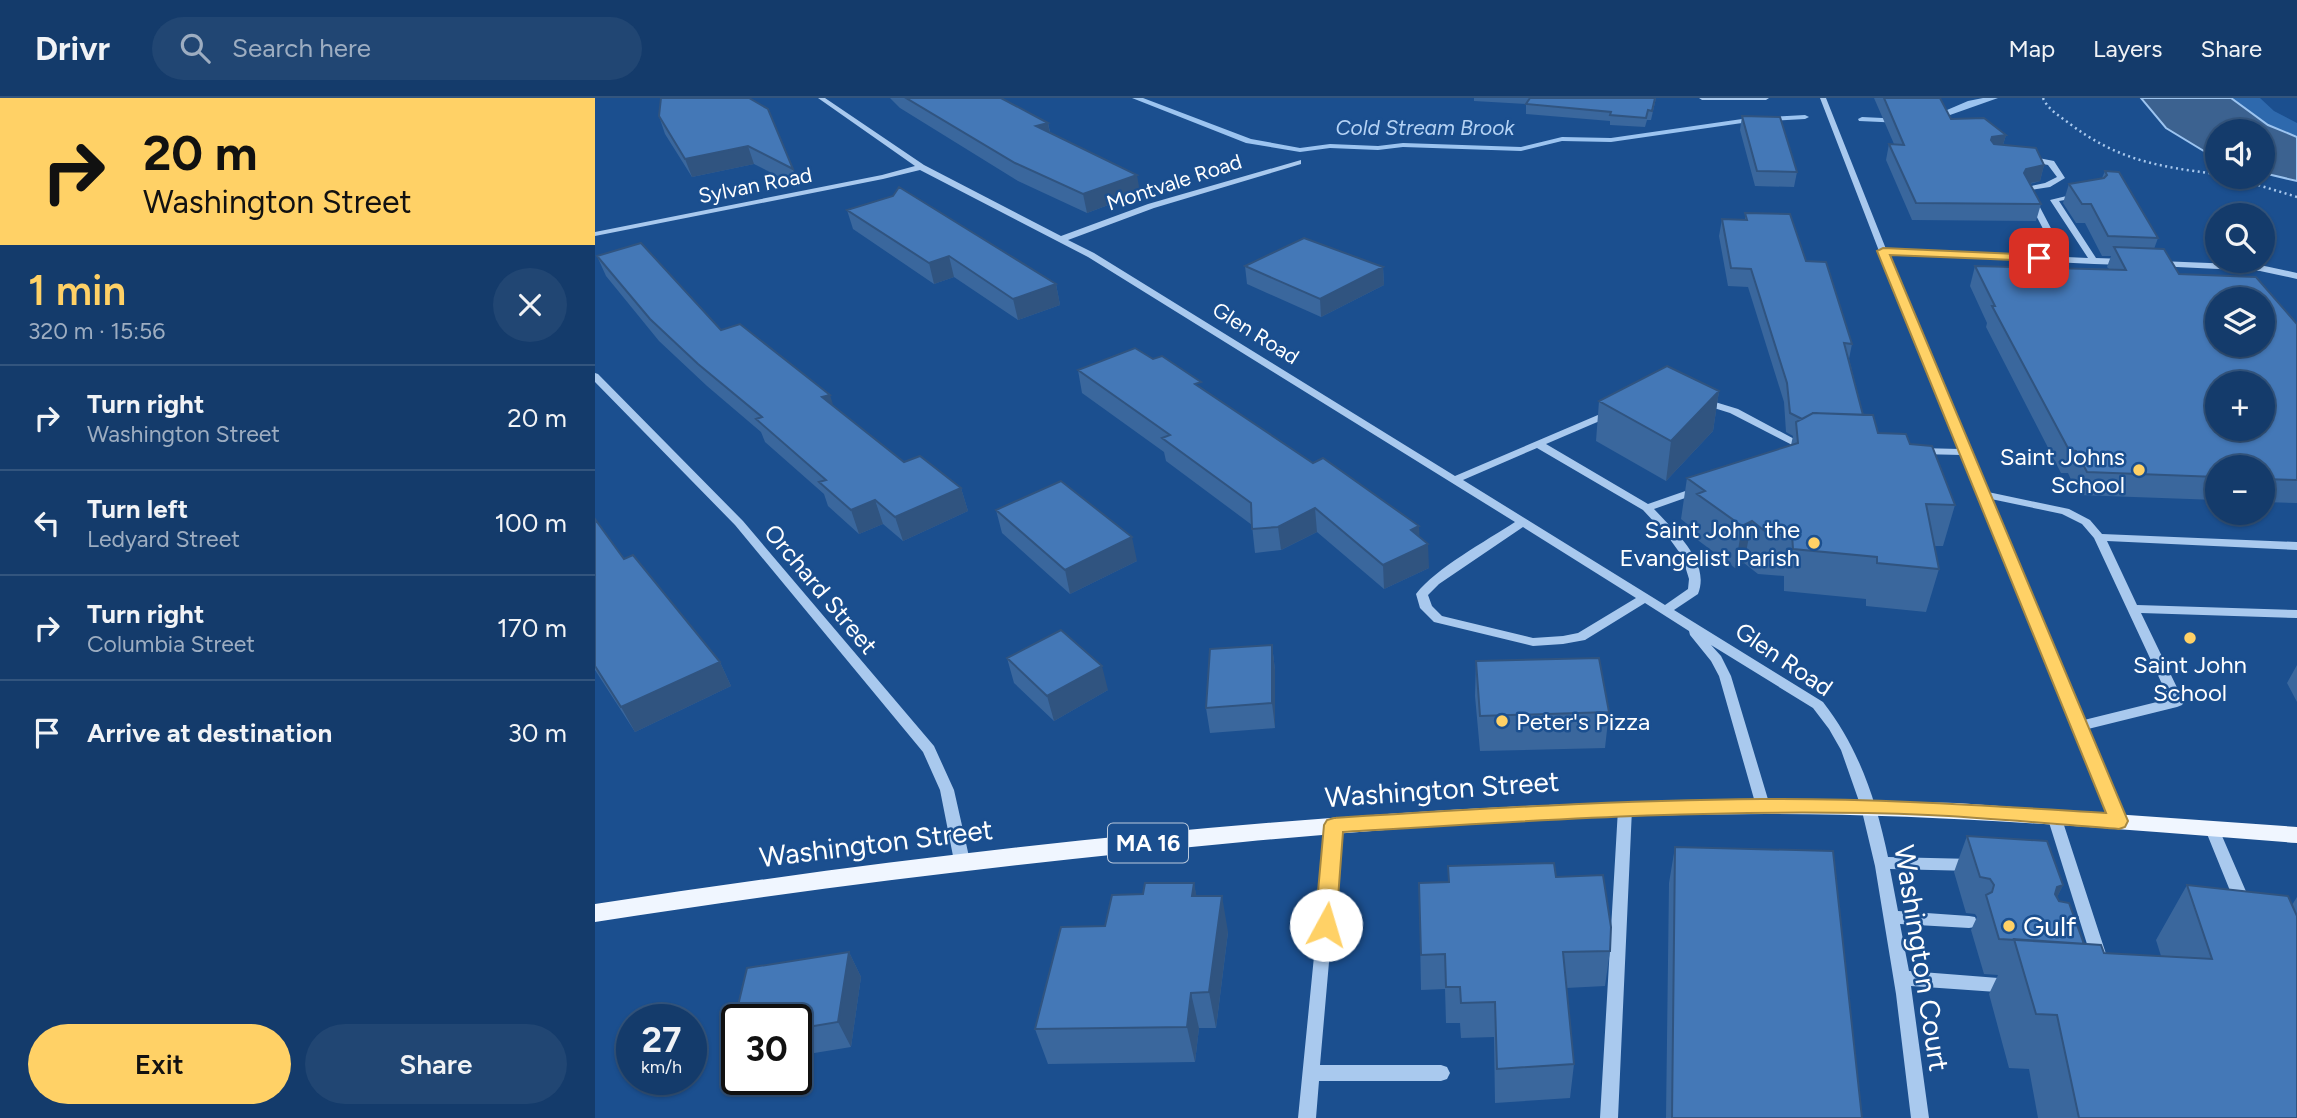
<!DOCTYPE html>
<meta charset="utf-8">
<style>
body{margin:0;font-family:Figtree,sans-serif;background:#214673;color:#f1f3f6;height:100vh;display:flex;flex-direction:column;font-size:26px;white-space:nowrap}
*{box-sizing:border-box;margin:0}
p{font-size:23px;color:#9dadc1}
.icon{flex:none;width:38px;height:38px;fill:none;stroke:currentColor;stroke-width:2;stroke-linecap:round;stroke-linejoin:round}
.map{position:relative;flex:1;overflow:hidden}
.panel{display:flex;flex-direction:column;background:#143b6b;width:595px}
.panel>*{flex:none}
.banner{background:#ffd166;color:#111;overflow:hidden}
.buttons{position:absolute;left:1610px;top:21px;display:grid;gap:14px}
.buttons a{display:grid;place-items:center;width:70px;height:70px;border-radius:50%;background:#143b6b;box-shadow:0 2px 5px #0004,0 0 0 2px #33557e;font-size:35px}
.speed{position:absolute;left:21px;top:906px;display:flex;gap:14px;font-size:35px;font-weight:700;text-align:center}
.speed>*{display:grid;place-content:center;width:91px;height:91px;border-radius:50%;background:#143b6b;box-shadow:0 2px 5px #0004,0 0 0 2px #33557e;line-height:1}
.speed small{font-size:18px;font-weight:400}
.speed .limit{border:4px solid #111;border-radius:10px;background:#fff;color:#111}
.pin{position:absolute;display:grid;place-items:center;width:60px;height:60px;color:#fff;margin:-30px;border-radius:14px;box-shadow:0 4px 10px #0006}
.me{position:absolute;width:77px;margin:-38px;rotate:6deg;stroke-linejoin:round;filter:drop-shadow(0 0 5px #0008)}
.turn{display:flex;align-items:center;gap:24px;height:147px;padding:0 28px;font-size:32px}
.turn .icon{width:91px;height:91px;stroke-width:2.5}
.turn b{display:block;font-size:49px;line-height:60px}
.round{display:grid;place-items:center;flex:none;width:74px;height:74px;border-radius:37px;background:#214673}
.headline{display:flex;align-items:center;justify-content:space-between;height:119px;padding:0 28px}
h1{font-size:42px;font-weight:600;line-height:52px;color:#ffd166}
.primary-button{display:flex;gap:14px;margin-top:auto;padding:14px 28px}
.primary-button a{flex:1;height:80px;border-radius:42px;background:#ffd166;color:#111;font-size:28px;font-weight:600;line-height:80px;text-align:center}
.primary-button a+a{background:#214673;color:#f1f3f6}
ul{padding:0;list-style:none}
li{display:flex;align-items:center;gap:21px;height:105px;padding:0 28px;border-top:2px solid #33557e}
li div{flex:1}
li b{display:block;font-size:26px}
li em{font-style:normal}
header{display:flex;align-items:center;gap:42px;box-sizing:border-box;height:98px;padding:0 35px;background:#143b6b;border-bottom:2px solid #33557e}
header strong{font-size:33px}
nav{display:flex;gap:38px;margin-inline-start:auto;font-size:24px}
.search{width:490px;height:63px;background:#214673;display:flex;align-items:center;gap:18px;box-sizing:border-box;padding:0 24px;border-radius:38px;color:#9dadc1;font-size:26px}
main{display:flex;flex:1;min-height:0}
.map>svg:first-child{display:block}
</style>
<header>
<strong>Drivr</strong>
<div class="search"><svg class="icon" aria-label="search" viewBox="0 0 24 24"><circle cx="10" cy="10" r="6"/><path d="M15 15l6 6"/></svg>Search here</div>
<nav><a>Map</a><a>Layers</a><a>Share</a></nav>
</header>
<main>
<section class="panel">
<div class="banner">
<div class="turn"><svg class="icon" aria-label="right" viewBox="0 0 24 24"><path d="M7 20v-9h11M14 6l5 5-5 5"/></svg><div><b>20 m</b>Washington Street</div></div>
</div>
<div class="headline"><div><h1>1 min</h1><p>320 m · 15:56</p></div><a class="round"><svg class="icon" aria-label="close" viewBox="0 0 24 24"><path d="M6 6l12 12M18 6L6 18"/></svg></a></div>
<ul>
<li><svg class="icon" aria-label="right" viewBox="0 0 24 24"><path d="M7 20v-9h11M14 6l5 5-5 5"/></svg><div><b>Turn right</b><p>Washington Street</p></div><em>20 m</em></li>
<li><svg class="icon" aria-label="left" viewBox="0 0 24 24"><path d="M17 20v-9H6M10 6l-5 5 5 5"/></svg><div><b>Turn left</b><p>Ledyard Street</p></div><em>100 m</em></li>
<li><svg class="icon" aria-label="right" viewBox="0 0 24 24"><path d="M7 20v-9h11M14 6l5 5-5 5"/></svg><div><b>Turn right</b><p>Columbia Street</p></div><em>170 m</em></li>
<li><svg class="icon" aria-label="arrive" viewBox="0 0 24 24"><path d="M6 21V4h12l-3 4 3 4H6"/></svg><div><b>Arrive at destination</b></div><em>30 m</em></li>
</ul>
<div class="primary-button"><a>Exit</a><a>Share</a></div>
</section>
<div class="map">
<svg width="1702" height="1020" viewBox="0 0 1702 1020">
<rect width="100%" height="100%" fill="#1b4f8f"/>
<!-- green -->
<path fill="#2e69ad" d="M1636,0H1665L1679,13L1702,25V39L1673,27Z"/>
<!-- water -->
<path fill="#3c6290" stroke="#9cc4f0" stroke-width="2" d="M1546,0H1636L1673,27L1702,39V83L1668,75V33H1622V61L1571,30Z"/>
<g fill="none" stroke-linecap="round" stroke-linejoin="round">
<!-- stream -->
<path fill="#9cc4f0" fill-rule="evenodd" d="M537,0H548L656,41L705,50L735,46L783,48L808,45L926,49L967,39L1016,40L1154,20L1210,17L1214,19L1210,21L1154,24L1016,44L967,43L926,53L808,49L783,52L735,50L705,54L651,45Z
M1388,0H1403L1338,23L1331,21L1373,3Z
M1267,19L1308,21L1312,23L1308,25L1264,23L1263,21Z"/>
<!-- path -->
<path stroke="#a9c9ee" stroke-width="2.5" stroke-dasharray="2 3.5" stroke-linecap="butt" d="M1448,0C1453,12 1465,18 1475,26C1523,62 1564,69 1622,76
M1637,79L1702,99"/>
<!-- minor -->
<path fill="#a9c9ee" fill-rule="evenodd" d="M223,0H230L329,67L466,138L553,106L706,62V66L559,110L473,142L499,155L860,378L1017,311L1022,314L1021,316L951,346L1053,406L1099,390H1107L1108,392L1107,394L1059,411C1079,433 1116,463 1103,496L1079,512L1228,604C1264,650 1281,702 1293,759L1378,761L1383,763L1386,767L1383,771L1378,773L1295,771L1303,813L1374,818L1380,819L1382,824L1380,829L1374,830L1305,826L1314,873L1416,881L1422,883L1424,888L1422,893L1416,895L1316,888L1334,1020H1316L1301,896L1280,768L1266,709L1246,652L1234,631L1218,610L1116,547L1126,558L1136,578L1175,708L1173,712L1168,713L1163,712L1161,708L1124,578L1116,563L1095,537L1094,533L1050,505L990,542L968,546L938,548L839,524L825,510L821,496C841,470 891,443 920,424L493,159L325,72L288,81L0,138V134L287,77L320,68ZM942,350L1048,412L1074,440L1087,458L1094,481L1093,491L1070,507L868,382ZM928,429L1041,500L983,535L968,538L938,540L847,518L837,508L833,497L844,486Z
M1104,0H1174L1171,2H1107Z
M1225,0H1231L1291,151L1462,158L1427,90L1450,85L1462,79L1453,67L1430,62V58H1433L1459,63L1470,80L1455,89L1436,92L1471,159L1493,160L1455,102L1484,95H1487V99L1464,103L1501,160L1529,161L1533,164L1529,167L1499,166L1293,156L1393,394L1474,411L1495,422L1507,436L1702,444V452L1512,443L1542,507L1702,512V520L1546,515L1589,604L1587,607L1582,609L1493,631L1531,723L1529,727L1524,729L1519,727L1517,723L1367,357L1324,356L1319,353L1324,350L1365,351L1284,153ZM1396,401L1467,416L1487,426L1499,440L1574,601L1489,622Z
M1564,163L1665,167L1702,175V181L1665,173L1561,168L1560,166Z
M0,275L3,276L148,423L339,648L359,692L375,763L372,767L367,769L362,767L359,763L345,692L328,654L140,427L0,284Z
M1107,300L1143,311L1216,350L1211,353L1207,352L1135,315L1103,305L1102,303Z
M1030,706L1035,707L1037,711L1023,1020H1005L1023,711L1025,707Z
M1459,712L1464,714L1466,718L1513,862L1511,867L1505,869L1499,867L1497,862L1452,718L1454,714Z
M739,721L744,723L746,727L725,967H846L852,969L855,975L852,981L846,983H724L721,1020H703L732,727L734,723Z
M1617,725L1622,727L1624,731L1656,805L1653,809L1648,811L1643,809L1640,805L1610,731L1612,727Z"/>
<!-- major -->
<path fill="#f0f6ff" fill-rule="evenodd" d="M1167,701L1362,705L1702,729V745C1525,731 1348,716 1171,716C996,716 821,728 648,744C431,764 215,790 0,824V806C386,747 777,705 1167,701Z"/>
</g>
<!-- wall -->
<path fill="#3a679d" d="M66,0L198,71L204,89L159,66L97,79L70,36L64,18Z
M295,0H406L453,25L455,34L545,95L492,115L423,83L305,10Z
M879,0H1061L1056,22H1052L1050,29L1015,27V23L931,16V6L879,3Z
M1279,0H1345L1356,21L1411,37L1408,47L1449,67L1445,83L1435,86L1446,106L1441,123L1317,122L1291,62L1294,46H1299Z
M1147,18L1202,74L1199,89L1160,88L1145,32Z
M1510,73L1563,140L1559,151L1584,176L1702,226V405L1668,404V369H1622V402L1483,397L1473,375H1466L1391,229L1392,225L1375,188L1380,168L1514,171L1512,169L1516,158H1507L1490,125H1481L1468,105L1474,86L1507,80Z
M252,112L461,186L465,207L423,222L359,179L339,186L258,131Z
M1150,115L1211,163L1257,246L1254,261L1268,317L1283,335L1315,346L1360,407L1348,448H1339L1344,471L1331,514L1271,508V501L1189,493V478L1163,476L1149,465L1140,470L1096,437L1097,430L1086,421L1092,380L1196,347L1198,338L1191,334L1189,304L1153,189L1133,188L1124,138L1127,121L1150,122Z
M2,158L126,232L239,308L309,364L366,390L373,413L308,443L288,426L264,436L233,408L229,396L170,344L166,334L112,288L64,243L11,178Z
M650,168L788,169L789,187L726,219L652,186Z
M558,261L607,290L825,439L834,470L789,491L722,434L686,452L660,455L657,427L571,363L569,354L487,295L483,272Z
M1124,293L1118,333L1071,383L1001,343L1004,303Z
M401,412L542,463L475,496L407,435Z
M0,421L29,461L125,564L136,588L40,634L0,572Z
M677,547L680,572V630L615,635L611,610Z
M412,560L513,592L459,623L419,585Z
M881,563L1014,614L1010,650L885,653L880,598Z
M1702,567V604L1692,585Z
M1372,738L1468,787L1462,799L1489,846L1509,855L1566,858L1561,842L1592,787L1697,807L1702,799V1020H1443L1434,971L1414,970L1394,896L1403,877L1389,876L1376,832L1382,819L1380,816L1371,815L1359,774Z
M1080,749L1267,1020H1071L1074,785Z
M853,768L961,779L1015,853L1010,888L971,890L979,966L975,1000L900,1005L899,939L866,940L865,925H851L850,891L826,892L824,785L853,784Z
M599,785L601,798L633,834L621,930H604L600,964L453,966L440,931L510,828L548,796Z
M254,854L266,879L256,949L201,958V922H142V952L135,941L152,870Z"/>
<!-- shaded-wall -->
<path fill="#305480" d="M453,25L456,42L441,28Z
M1411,37L1406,53L1393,55L1397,39Z
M153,48L159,66L97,79L90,61Z
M1449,67L1445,83L1426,87L1431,71Z
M542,77L545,95L492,115L488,96Z
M354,158L359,179L339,186L334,165Z
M788,169L789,187L726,219L725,201Z
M461,186L465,207L423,222L418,201Z
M1124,293L1118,333L1071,383L1076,343Z
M235,297L242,319L227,299Z
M366,390L373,413L308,443L300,419Z
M280,402L288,426L264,436L256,412Z
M720,410L722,434L686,452L683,429Z
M1157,423L1149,465L1140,470L1147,428Z
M824,428L825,450L833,446L834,470L789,491L788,467L816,432Z
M537,439L542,463L475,496L470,472Z
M677,547L680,572V630L677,605Z
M125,564L136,588L40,634L26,609Z
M507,568L513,592L459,623L452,598Z
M599,785L606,821L597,798Z
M1468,787L1451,822L1462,789Z
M627,798L633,834L621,930L614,894Z
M254,854L266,879L256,949L243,924Z
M596,895L604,930L600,964L592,929Z"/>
<!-- building -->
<path fill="#4478b7" stroke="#305480" stroke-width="2" fill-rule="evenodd" d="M66,0H154L173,11L198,71L153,48L90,61L64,18Z
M311,0H406L453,25L441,28L542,77L488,96L420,65Z
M935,0H1060L1057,13L1053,12L1051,20L1015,17L1016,14L931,6Z
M1289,0H1345L1356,21L1389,20L1411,37L1397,39L1396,42L1399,46L1441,50L1449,67L1431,71L1429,75L1446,106L1321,105L1294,46L1309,47Z
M1147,18L1185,19L1202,74L1162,73Z
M1510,73L1524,74L1563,140L1513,138L1496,106H1487L1474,86L1509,80L1512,77Z
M304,89L461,186L418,201L354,158L334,165L252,112L298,98Z
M1150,115L1195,116L1211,163L1231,164L1257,246L1249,245L1268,317L1218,315L1207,321L1195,315L1192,285L1156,171L1136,170L1127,121L1152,122Z
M709,140L788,169L725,201L650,168Z
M46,145L126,232L145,226L235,297L227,299L309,364L325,358L366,390L300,419L280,402L256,412L224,384L231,382L161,321L167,319L103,266L55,221L2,158Z
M1519,149L1569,151L1584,176L1661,179L1702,226V382L1668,381V369H1622V379L1492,374L1481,353L1474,352L1397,208H1400L1380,168L1531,172ZM1622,201H1668V247H1622ZM1622,285H1668V331H1622Z
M540,250L558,261L567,258L606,284L600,286L718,365L728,360L824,428L816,432L833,446L788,467L720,410L683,429L657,431L656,405L567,340L575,337L483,272Z
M1072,268L1124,293L1076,343L1004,303Z
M1218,315L1278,317L1283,335L1311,336L1315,346L1337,348L1360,407L1331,406L1344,471L1282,465V459L1198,451L1197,436L1171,434L1157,423L1147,428L1102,396L1110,393L1092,380L1203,345L1201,324Z
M466,383L537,439L470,472L401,412Z
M0,421L29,461L38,457L125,564L26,609L0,568Z
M466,532L507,568L452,598L412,560Z
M677,547V605L611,610L615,551Z
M1004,560L1014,614L885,618L881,563Z
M1372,738L1452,743L1468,787L1462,789L1460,796L1464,803L1474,805L1489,846L1404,841L1391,797L1397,794L1399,787L1395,781L1385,779Z
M1080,749L1238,753L1267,1020H1077Z
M959,765L961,779L1008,777L1016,829L1015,853L968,854L979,966L902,971L900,904L866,905L865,889H851L850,856L826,857L824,785L854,784L853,768Z
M550,785H599L597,798H627L614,894L596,895L592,929L440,931L466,829L510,828L517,797L548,796Z
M1592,787L1693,798L1702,818V1020H1484L1462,917L1441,916L1419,841L1506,847L1509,855L1617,861Z
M254,854L243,924L201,931V922H142V940L135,941L152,870Z"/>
<!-- route -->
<path fill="#ffd166" stroke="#a68842" stroke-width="2" d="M1288,150L1444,157L1449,160L1444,163L1295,157L1533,723L1530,729L1524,731C1460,726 1396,720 1333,717C1138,709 942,722 748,734L741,827L738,833L731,835L723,833L720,827L729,727L732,722L739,720C882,711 1024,702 1167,701C1282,700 1396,708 1511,715L1282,153Z"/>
<!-- markers -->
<g fill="#ffd166" stroke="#1b4f8f" stroke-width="2.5">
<circle cx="1544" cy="372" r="7"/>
<circle cx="1219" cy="445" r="7"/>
<circle cx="1595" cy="540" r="7"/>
<circle cx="907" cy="623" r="7"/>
<circle cx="1414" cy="828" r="7"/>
</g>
<g text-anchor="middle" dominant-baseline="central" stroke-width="5" stroke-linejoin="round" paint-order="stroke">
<!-- far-water labels -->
<g font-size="21" font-style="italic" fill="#b5d3f5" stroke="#1b4f8f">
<text x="830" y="29">Cold Stream Brook</text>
</g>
<!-- far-street labels -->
<g font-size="21" fill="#fff" stroke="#1b4f8f">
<text transform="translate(579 84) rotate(-18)">Montvale Road</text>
<text transform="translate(160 87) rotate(-11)">Sylvan Road</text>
<text transform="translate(661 235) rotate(32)">Glen Road</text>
</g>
<!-- shield labels -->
<rect fill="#1b4f8f" stroke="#bbcadd" stroke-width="2" x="513" y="725.5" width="80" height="39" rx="5"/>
<g font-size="23" font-weight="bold" fill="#fff">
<text x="553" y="745">MA 16</text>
</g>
<!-- poi labels -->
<g font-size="24" fill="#fff" stroke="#1b4f8f" text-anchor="end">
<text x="1530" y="358">Saint Johns<tspan x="1530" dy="28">School</tspan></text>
<text x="1205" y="431">Saint John the<tspan x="1205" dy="28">Evangelist Parish</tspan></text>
<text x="1595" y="566" text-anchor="middle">Saint John<tspan x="1595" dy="28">School</tspan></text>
<text x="921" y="623" text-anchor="start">Peter's Pizza</text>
</g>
<!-- street labels -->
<g font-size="24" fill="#fff" stroke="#1b4f8f">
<text transform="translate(226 491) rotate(50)">Orchard Street</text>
<text transform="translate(1189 561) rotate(34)">Glen Road</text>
</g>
<!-- near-street labels -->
<g font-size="28" fill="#fff" stroke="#1b4f8f">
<text transform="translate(847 691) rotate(-4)">Washington Street</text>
<text transform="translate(281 745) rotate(-7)">Washington Street</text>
<text transform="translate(1327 860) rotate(81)">Washington Court</text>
</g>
<!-- near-poi labels -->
<g font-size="28" fill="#fff" stroke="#1b4f8f" text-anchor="start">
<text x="1428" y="828">Gulf</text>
</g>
</g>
</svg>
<div class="buttons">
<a><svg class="icon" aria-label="sound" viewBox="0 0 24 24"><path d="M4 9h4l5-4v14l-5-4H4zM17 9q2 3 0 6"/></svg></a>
<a><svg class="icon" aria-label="search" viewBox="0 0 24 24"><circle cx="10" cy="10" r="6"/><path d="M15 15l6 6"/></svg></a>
<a><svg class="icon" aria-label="layers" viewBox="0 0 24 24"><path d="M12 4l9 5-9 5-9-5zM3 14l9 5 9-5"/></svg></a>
<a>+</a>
<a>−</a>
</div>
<div class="speed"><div>27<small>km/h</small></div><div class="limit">30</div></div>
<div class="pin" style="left:1444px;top:160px;background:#d93025"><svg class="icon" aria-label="arrive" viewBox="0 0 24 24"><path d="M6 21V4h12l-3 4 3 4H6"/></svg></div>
<svg class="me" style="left:731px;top:827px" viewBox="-20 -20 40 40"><circle r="19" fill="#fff"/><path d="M0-13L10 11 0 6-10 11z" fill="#ffd166"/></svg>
</div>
</main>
